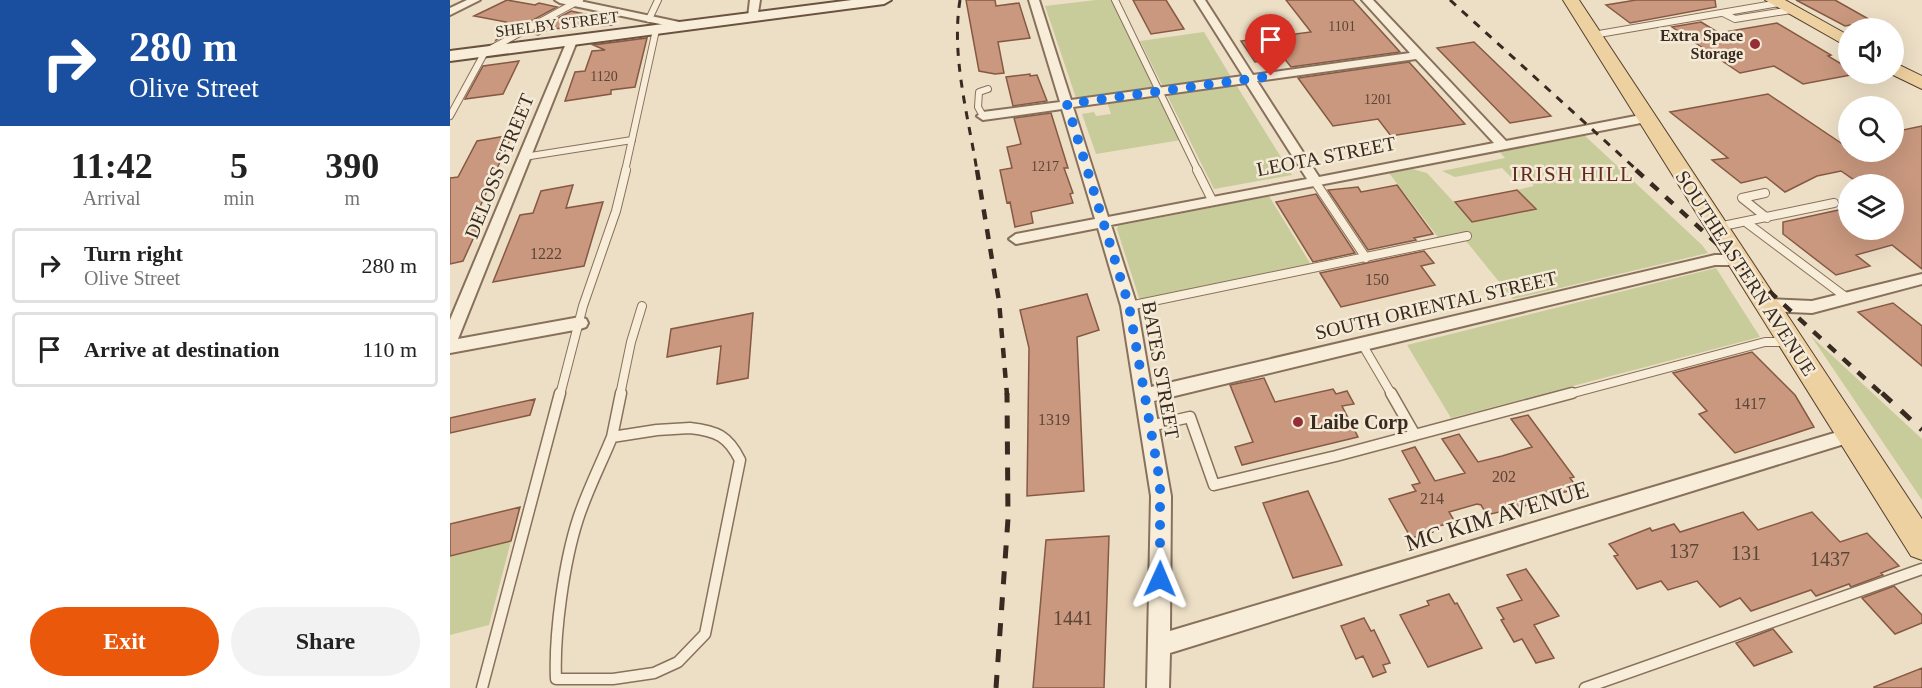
<!DOCTYPE html>
<style>
body{margin:0;font-family:Georgia,serif;background:#f2f2f2;color:#222;height:100vh;display:flex;flex-direction:column;font-size:22px;white-space:nowrap}
*{box-sizing:border-box;margin:0}
p{font-size:20px;color:#767676}
.icon{flex:none;width:33px;height:33px;fill:none;stroke:currentColor;stroke-width:2;stroke-linecap:round;stroke-linejoin:round}
.map{position:relative;flex:1;overflow:hidden}
.panel{display:flex;flex-direction:column;background:#fff;width:450px}
.panel>*{flex:none}
.top-card{background:#1a4fa0;color:#fff;overflow:hidden}
.fabs{position:absolute;left:1388px;top:18px;display:grid;gap:12px}
.fabs a{display:grid;place-items:center;width:66px;height:66px;border-radius:50%;background:#fff;box-shadow:0 6px 24px #0002;font-size:30px}
.pin{position:absolute;display:grid;place-items:center;width:51px;height:51px;color:#fff;margin:-62px -26px;border-radius:50% 50% 50% 0;rotate:-45deg;box-shadow:0 0 6px #0007}
.pin .icon{rotate:45deg}
.me{position:absolute;width:66px;margin:-33px;rotate:1deg;stroke-linejoin:round;filter:drop-shadow(0 0 4px #0008)}
.turn{display:flex;align-items:center;gap:21px;height:126px;padding:0 30px;font-size:27px}
.turn .icon{width:78px;height:78px;stroke-width:2.5}
.turn b{display:block;font-size:42px;line-height:51px}
.eta{display:flex;justify-content:space-evenly;align-items:center;height:102px;text-align:center}
.eta b{font-size:36px;font-weight:800;line-height:42px}
.primary-button{display:flex;gap:12px;margin-top:auto;padding:12px 30px}
.primary-button a{flex:1;height:69px;border-radius:36px;background:#ea580c;color:#fff;font-size:24px;font-weight:800;line-height:69px;text-align:center}
.primary-button a+a{background:#f2f2f2;color:#222}
ul{padding:0;list-style:none}
li{display:flex;align-items:center;gap:18px;height:75px;margin:0 12px 9px;padding:0 18px;border:3px solid #e0e0e0;border-radius:6px}
li div{flex:1}
li b{display:block;font-size:22px}
li em{font-style:normal}
main{display:flex;flex:1;min-height:0}
.map>svg:first-child{display:block}
</style>
<main>
<section class="panel">
<div class="top-card">
<div class="turn"><svg class="icon" aria-label="right" viewBox="0 0 24 24"><path d="M7 20v-9h11M14 6l5 5-5 5"/></svg><div><b>280 m</b>Olive Street</div></div>
</div>
<div class="eta">
<div><b>11:42</b><p>Arrival</p></div>
<div><b>5</b><p>min</p></div>
<div><b>390</b><p>m</p></div>
</div>
<ul>
<li><svg class="icon" aria-label="right" viewBox="0 0 24 24"><path d="M7 20v-9h11M14 6l5 5-5 5"/></svg><div><b>Turn right</b><p>Olive Street</p></div><em>280 m</em></li>
<li><svg class="icon" aria-label="arrive" viewBox="0 0 24 24"><path d="M6 21V4h12l-3 4 3 4H6"/></svg><div><b>Arrive at destination</b></div><em>110 m</em></li>
</ul>
<div class="primary-button"><a>Exit</a><a>Share</a></div>
</section>
<div class="map">
<svg width="1472" height="688" viewBox="0 0 1472 688">
<rect width="100%" height="100%" fill="#eddfc6"/>
<!-- green -->
<path fill="#c8cb9a" d="M646,0H662L704,87L626,98L595,6Z
M754,32L781,77L713,87L690,41Z
M785,83L842,175L764,189L716,93Z
M709,94L731,140L646,154L632,114L644,112L646,116L661,114L657,102Z
M1133,134L1252,245L1258,253L1063,299L1016,241L994,245L939,173L962,169L977,173L1022,222L1085,209L1067,190L1084,186L1075,176L1063,179L1052,168L1005,177L992,171L1055,158L1048,150Z
M819,196L863,268L691,304L667,229L668,226Z
M1266,268L1310,337L1001,418L957,345Z
M1361,336L1472,439V500Z
M61,541L39,625L0,635V556Z"/>
<!-- building -->
<path fill="#c9987e" stroke="#865943" stroke-width="1.5" d="M57,0L85,5L89,3L107,7L46,40L56,22L24,16Z
M516,0H545L546,6L569,3L580,38L548,42L554,73L545,74L529,71Z
M683,0H716L734,29L701,34Z
M836,0H903L950,52L841,67L834,58L805,62L791,41L861,32Z
M1186,0H1265L1266,7L1180,23L1156,5Z
M1346,0H1385L1422,21L1395,26Z
M121,11L162,20V25L100,29L88,35L80,33Z
M1251,22L1269,33L1327,23L1381,55L1378,56L1398,68V74H1406L1353,84L1324,66L1290,73L1222,27Z
M197,38L185,87L161,90V94L115,101L125,72L135,71L142,51L155,50L143,45Z
M1024,42L1101,116L1060,123L987,48Z
M69,61L53,94L15,99L33,66Z
M959,62L1015,124L941,136L928,119L883,126L848,78Z
M580,74V76L587,75L597,101L563,106L556,77Z
M1318,94L1391,143L1398,142V152H1443V132L1472,126V269L1442,245L1406,255L1420,266L1386,275L1333,234V222L1398,208V230H1443V184H1410L1391,171L1367,176L1335,192L1316,177L1291,183L1262,160L1278,158L1220,112Z
M601,113L618,168H614L623,193L620,194L623,203L581,212L583,223L565,227L560,202L557,203L550,170L562,168L557,147L571,144L564,118Z
M62,135L21,227L29,226L13,261L0,264V178L8,177L27,141Z
M123,185L116,208L153,202L134,266L43,282L70,215L83,213L91,191Z
M947,185L983,234L964,238L966,240L918,250L878,190L908,187L911,192Z
M1067,190L1086,209L1022,222L1005,202Z
M866,194L905,253L863,262L826,202Z
M974,251L984,263L971,266L985,285L891,307L870,273Z
M637,294L649,330L627,337L634,491L577,496L579,348L570,310Z
M1443,303L1472,326V366L1408,312Z
M303,313L298,378L267,384L271,346L217,357L221,329Z
M1302,352L1345,395L1364,427L1285,453L1249,414L1257,411L1223,373Z
M814,378L825,402L883,389L886,394L897,391L904,404L892,406L908,437L792,465L785,447L803,442L780,385Z
M85,399L80,415L0,433V418Z
M1078,415L1124,477L1120,478L1128,489L1080,500L1082,504L1037,515L1031,505L1027,504L999,512L1005,522L981,528L983,532L961,538L939,499L966,491L962,485L970,483L952,451L965,447L985,481L1015,473L992,439L1009,434L1028,462L1052,456L1082,447L1061,419Z
M858,491L892,565L843,578L813,503Z
M70,507L61,541L0,556V524Z
M1293,512L1308,530L1362,512L1390,542L1417,533L1449,566L1431,573L1433,575L1401,587L1399,584L1366,596L1361,590L1301,611L1290,598L1270,607L1247,581L1218,590L1211,581L1187,589L1164,556L1168,555L1159,544L1200,528L1202,531L1224,524L1230,532Z
M659,536L654,688H583L596,540Z
M1076,569L1109,616L1084,625L1104,658L1086,663L1072,639L1064,642L1051,620L1054,619L1047,608L1072,600L1057,575Z
M1444,586L1472,615V623L1445,634L1412,598Z
M999,594L1005,604L1007,603L1032,648L978,667L950,615L979,605L977,601Z
M914,618L921,631L924,630L940,663L933,665L936,672L923,677L913,656L906,659L891,626Z
M1323,629L1342,652L1304,666L1286,643Z
M1472,668V688H1424V687Z"/>
<g fill="none" stroke-linecap="round" stroke-linejoin="round">
<!-- lane-far2 casing -->
<g stroke="#88715c" stroke-width="8">
<path id="lane-far2" d="M665,0L748,171
M1273,13L1285,19L1341,10
M199,19L208,0
M1143,35L1329,3
M0,116L35,52L130,0
M533,116L528,107L529,92L538,89
M74,157L182,140
M175,171L206,30"/>
</g>
<!-- lane-far1 casing -->
<g stroke="#88715c" stroke-width="10">
<path id="lane-far1" d="M747,170L762,200
M864,180L916,258
M1315,193L1292,198L1317,218
M1297,223L1397,298
M1268,227L1384,203
M679,306L1017,236
M912,344L942,395
M110,395L133,306L166,211L176,170
M170,395L181,342L192,306
M1116,395L1315,342H1338"/>
</g>
<!-- lane casing -->
<g stroke="#88715c" stroke-width="13">
<path id="lane" d="M941,393L965,435
M700,426L740,417L764,485L886,456L1122,393
M240,428C267,431 278,436 290,460L255,634L228,662L204,673L163,679H106C104,634 114,562 128,519C137,491 151,464 162,437L207,430Z
M162,437L171,393
M32,688L110,393
M1135,688L1472,569"/>
</g>
<!-- street casing -->
<g stroke="#88715c" stroke-width="4">
<path id="street" d="M17,0H30L0,15V8Z
M105,0H125L234,23L239,26L234,29L110,3Z
M300,0H310L307,19L298,17Z
M579,0H589L621,100L793,76L745,0H755L803,75L960,53L912,0H923L1056,141L1196,114L1202,118L1196,122L661,225L687,306L701,387L1265,255H1288L1295,260L1288,265H1265L704,401L721,496L720,631L1401,428L1407,430L1410,435L1407,440L720,653L719,688H697L701,496L671,306L648,228L566,244L559,239L566,234L645,219L612,109L533,120L527,116L533,112L610,102ZM966,59L1044,143L869,177L807,81ZM796,83L857,179L658,217L623,107Z
M122,38L127,41L8,339L130,317L136,319L138,323L136,327L130,329L0,353V320L117,41Z
M1472,274V284L1362,313L1318,311L1312,309L1310,305L1312,301L1318,299L1362,301Z"/>
</g>
<!-- secondary casing -->
<g stroke="#6a5240" stroke-width="4">
<path id="secondary" d="M402,0H441L434,4L0,61V51Z"/>
</g>
<!-- primary casing -->
<g stroke="#563f30" stroke-width="2">
<path id="primary" d="M1113,0H1129L1472,519V560L1461,556Z
M1315,0H1335L1398,35V47Z
M1443,62L1472,76V89L1441,74Z"/>
</g>
<!-- lane-far2 -->
<use href="#lane-far2" stroke="#f8edd9" stroke-width="6"/>
<!-- lane-far1 -->
<use href="#lane-far1" stroke="#f8edd9" stroke-width="8"/>
<!-- lane -->
<use href="#lane" stroke="#f8edd9" stroke-width="10"/>
<!-- street -->
<use href="#street" fill="#f8edd9" fill-rule="evenodd"/>
<!-- secondary -->
<use href="#secondary" fill="#f8edd9" fill-rule="evenodd"/>
<!-- primary -->
<use href="#primary" fill="#eed1a0" fill-rule="evenodd"/>
<!-- rail-far2 -->
<path stroke="#382a20" stroke-width="3" stroke-dasharray="8 8" stroke-linecap="butt" d="M510,0C501,56 518,115 527,171
M1000,0L1188,171"/>
<!-- rail-far1 -->
<path stroke="#382a20" stroke-width="4.5" stroke-dasharray="10 10" stroke-linecap="butt" d="M527,170L549,301L557,395
M1186,170L1433,395"/>
<!-- rail -->
<path stroke="#382a20" stroke-width="5" stroke-dasharray="13 13" stroke-linecap="butt" d="M1432,393L1472,430
M546,688L558,519L557,393"/>
</g>
<g fill="none" stroke-linecap="round" stroke-linejoin="round">
<!-- route -->
<path stroke="#1a73e8" stroke-width="10" stroke-dasharray="0 18" d="M710,579V482L679,306L617,104L821,76"/>
</g>
<!-- markers -->
<g fill="#942f36" stroke="#f4ead6" stroke-width="2">
<circle cx="1305" cy="44" r="6"/>
<circle cx="848" cy="422" r="6"/>
</g>
<g text-anchor="middle" dominant-baseline="central" stroke-width="5" stroke-linejoin="round" paint-order="stroke">
<!-- far-number labels -->
<g font-size="14" fill="#5c4638">
<text x="892" y="26">1101</text>
<text x="154" y="76">1120</text>
<text x="928" y="99">1201</text>
<text x="595" y="166">1217</text>
</g>
<!-- far-street labels -->
<g font-size="16" fill="#382a20" stroke="#f4ead6">
<text transform="translate(107 24) rotate(-7)">SHELBY STREET</text>
</g>
<!-- far-poi labels -->
<g font-size="16" font-weight="bold" fill="#382a20" stroke="#f4ead6" text-anchor="end">
<text x="1293" y="35">Extra Space<tspan x="1293" dy="18">Storage</tspan></text>
</g>
<!-- number labels -->
<g font-size="16" fill="#5c4638">
<text x="96" y="253">1222</text>
<text x="927" y="279">150</text>
<text x="1300" y="403">1417</text>
<text x="604" y="419">1319</text>
<text x="1054" y="476">202</text>
<text x="982" y="498">214</text>
</g>
<!-- street labels -->
<g font-size="20" fill="#382a20" stroke="#f4ead6">
<text transform="translate(876 156) rotate(-11)">LEOTA STREET</text>
<text transform="translate(49 166) rotate(-68)">DELOSS STREET</text>
<text transform="translate(1296 273) rotate(57)">SOUTHEASTERN AVENUE</text>
<text transform="translate(986 305) rotate(-13)">SOUTH ORIENTAL STREET</text>
<text transform="translate(711 370) rotate(80)">BATES STREET</text>
</g>
<!-- poi labels -->
<g font-size="20" font-weight="bold" fill="#382a20" stroke="#f4ead6" text-anchor="start">
<text x="860" y="422">Laibe Corp</text>
</g>
<!-- near-number labels -->
<g font-size="20" fill="#5c4638">
<text x="1234" y="551">137</text>
<text x="1296" y="553">131</text>
<text x="1380" y="559">1437</text>
<text x="623" y="618">1441</text>
</g>
<!-- neighbourhood labels -->
<g font-size="21" letter-spacing="1.5" fill="#632a21" stroke="#f4ead6">
<text x="1123" y="174">IRISH HILL</text>
</g>
<!-- near-street labels -->
<g font-size="24" fill="#382a20" stroke="#f4ead6">
<text transform="translate(1047 516) rotate(-17)">MC KIM AVENUE</text>
</g>
</g>
</svg>
<div class="fabs">
<a><svg class="icon" aria-label="sound" viewBox="0 0 24 24"><path d="M4 9h4l5-4v14l-5-4H4zM17 9q2 3 0 6"/></svg></a>
<a><svg class="icon" aria-label="search" viewBox="0 0 24 24"><circle cx="10" cy="10" r="6"/><path d="M15 15l6 6"/></svg></a>
<a><svg class="icon" aria-label="layers" viewBox="0 0 24 24"><path d="M12 4l9 5-9 5-9-5zM3 14l9 5 9-5"/></svg></a>
</div>
<div class="pin" style="left:821px;top:76px;background:#d93025"><svg class="icon" aria-label="arrive" viewBox="0 0 24 24"><path d="M6 21V4h12l-3 4 3 4H6"/></svg></div>
<svg class="me" style="left:710px;top:579px" viewBox="-20 -20 40 40"><path d="M0-17L14 15 0 8-14 15z" fill="#1a73e8" stroke="#fff" stroke-width="4"/></svg>
</div>
</main>
